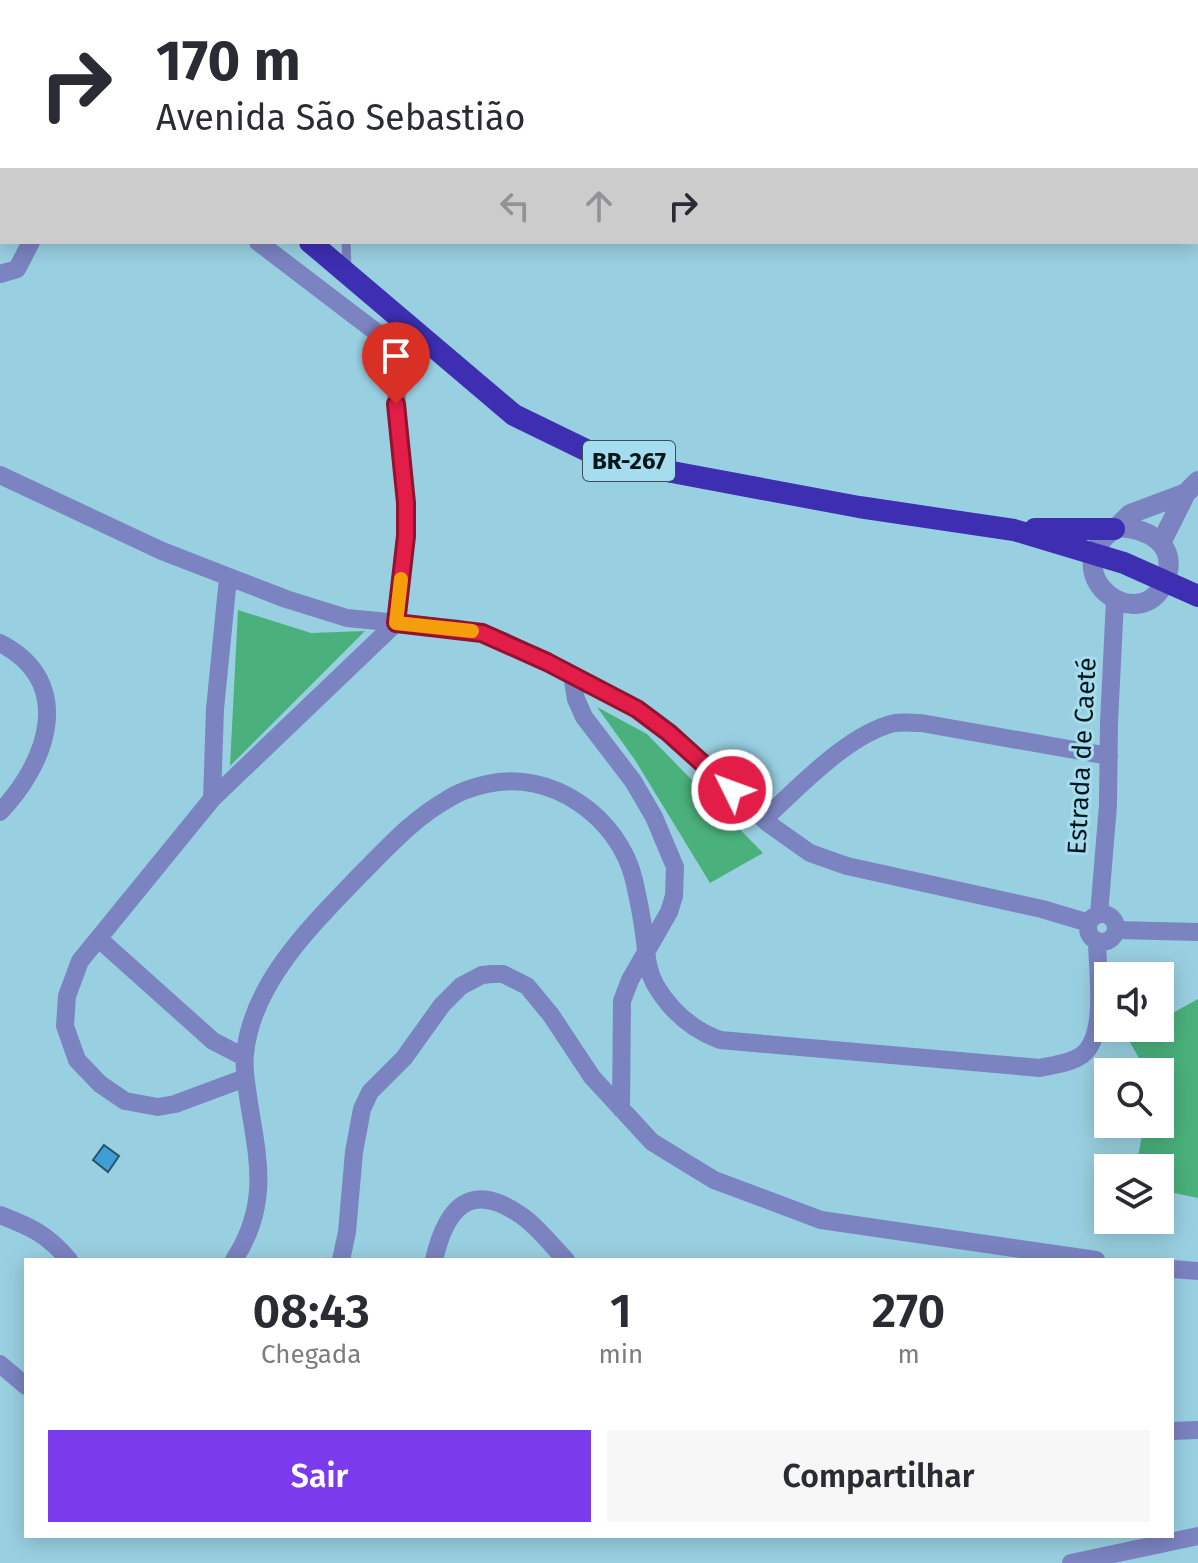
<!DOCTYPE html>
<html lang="pt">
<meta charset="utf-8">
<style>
body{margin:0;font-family:"Fira Sans",sans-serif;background:#f7f7f7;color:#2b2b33;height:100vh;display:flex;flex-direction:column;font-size:30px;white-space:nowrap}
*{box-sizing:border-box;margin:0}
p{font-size:26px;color:#7c7c81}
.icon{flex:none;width:44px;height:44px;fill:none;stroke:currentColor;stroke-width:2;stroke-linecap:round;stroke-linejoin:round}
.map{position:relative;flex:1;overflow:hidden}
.side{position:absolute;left:24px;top:1258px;width:1150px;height:280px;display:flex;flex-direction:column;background:#fff;border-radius:0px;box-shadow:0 4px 20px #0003}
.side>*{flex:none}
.banner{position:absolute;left:0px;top:0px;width:1198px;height:244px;box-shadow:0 4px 20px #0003;background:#fff;color:#2b2b33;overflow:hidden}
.controls{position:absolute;left:1094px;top:962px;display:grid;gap:16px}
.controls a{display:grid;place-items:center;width:80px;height:80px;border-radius:0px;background:#fff;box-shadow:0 4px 20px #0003;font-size:40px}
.pin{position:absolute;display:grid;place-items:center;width:68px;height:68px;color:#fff;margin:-82px -34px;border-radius:50% 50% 50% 0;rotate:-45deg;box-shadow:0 0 8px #0007}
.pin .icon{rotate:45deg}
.me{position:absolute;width:88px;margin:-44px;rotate:312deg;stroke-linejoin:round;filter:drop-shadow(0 0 6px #0008)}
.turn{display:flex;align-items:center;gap:28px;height:168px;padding:0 24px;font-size:36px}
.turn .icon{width:104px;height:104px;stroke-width:2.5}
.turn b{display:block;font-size:56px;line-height:68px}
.lanes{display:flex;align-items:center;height:76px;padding:0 24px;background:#0003;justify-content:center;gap:40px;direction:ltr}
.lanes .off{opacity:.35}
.eta{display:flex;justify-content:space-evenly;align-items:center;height:136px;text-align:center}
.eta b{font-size:48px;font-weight:600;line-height:56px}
.button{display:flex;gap:16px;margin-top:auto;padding:16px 24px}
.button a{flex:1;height:92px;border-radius:0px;background:#7c3aed;color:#fff;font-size:32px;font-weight:600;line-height:92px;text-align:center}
.button a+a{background:#f7f7f7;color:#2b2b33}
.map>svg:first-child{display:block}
</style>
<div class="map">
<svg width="1198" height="1563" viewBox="0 0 1198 1563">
<rect width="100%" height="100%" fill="#99d0e1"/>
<!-- green -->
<path fill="#4ab17c" d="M238,610L311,633L365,631L230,766Z
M597,707L647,734L763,853L710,883L635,760Z
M1198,999V1198L1160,1190V1168H1136L1144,1124H1160V1072H1147L1128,1039L1146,1028H1160V1020Z"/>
<!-- building -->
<path fill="#3e9fd6" stroke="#2a526a" stroke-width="2" d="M104,1145L119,1156L108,1172L93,1160Z"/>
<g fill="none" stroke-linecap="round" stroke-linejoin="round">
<!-- service -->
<path stroke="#7b83c1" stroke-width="9" d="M346,242L347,269"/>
<!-- minor -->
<path stroke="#7b83c1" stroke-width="18" d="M0,133H2
M0,274L17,269L31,242
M0,475L162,551L286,599L347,618L460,629L482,633L506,642L637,709L669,733L769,824L810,853L847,866L1042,909L1089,923
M0,643C76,682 48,762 0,812
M572,675L576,699L584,717L633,781L654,817L675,867L674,896L669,912L630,980L622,1001L621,1109
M212,799L215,709L228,578
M764,819C798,788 849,733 895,723C903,722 912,723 921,723L1109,756
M1088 928a14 14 0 1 1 28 0a14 14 0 1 1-28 0Z
M1099,914L1108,805L1109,723L1115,600
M1116,930L1198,932
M99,939L213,1041L244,1057
M245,1078L175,1104L158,1107L125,1101L100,1084L77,1060L65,1026L67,996L80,961L212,799L396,623L406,536V503L396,404L401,351L258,242
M0,1215C31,1227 47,1234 69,1260
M234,1260C269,1206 259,1163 249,1103C247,1087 243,1070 245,1054C252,982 313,924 361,874C388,847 414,818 448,799C460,791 473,787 487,784C551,769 619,817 634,880C638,898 642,916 644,934C647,953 646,969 656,986C671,1011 693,1030 720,1040L1040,1068C1053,1065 1071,1063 1082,1055C1108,1035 1097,971 1097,941
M341,1260L347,1232L354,1152L362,1109L370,1092L404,1058L442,1005L461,986L482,975L492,974H503L527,986L551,1015L592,1077L652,1142L714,1180L821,1220L1096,1260
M434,1260C446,1208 470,1179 522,1216C538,1227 552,1246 566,1260
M1172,1269L1198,1271
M0,1364L26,1386
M1172,1431L1198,1430
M1071,1563L1198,1536"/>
<!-- tertiary -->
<path stroke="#7b83c1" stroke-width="20" d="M1117,527C1147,528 1180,544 1165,581C1140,640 1050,572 1117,527Z
M1117,527L1130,514L1186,493
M1161,543L1186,493L1198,481"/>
<!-- trunk -->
<path stroke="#3d2eb2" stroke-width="22" d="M0,91H2
M310,242L514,415L588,451L672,472L859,507L1014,530L1124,563L1198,596
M1035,529H1114"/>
</g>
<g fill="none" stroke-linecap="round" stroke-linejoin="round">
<!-- route casing -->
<g stroke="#92132f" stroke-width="20">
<path id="route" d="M396,404L406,503V536L396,623L482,633L547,662L637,709L669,733L732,790"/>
</g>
<!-- route -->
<use href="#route" stroke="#e11d48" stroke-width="14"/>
<!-- slow -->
<path stroke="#f59e0b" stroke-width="14" d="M401,579L396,623L472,631"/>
</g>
<g text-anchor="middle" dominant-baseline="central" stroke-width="6" stroke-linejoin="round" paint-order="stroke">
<!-- shield labels -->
<rect fill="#a6ddee" stroke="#33525b" stroke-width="2" x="583" y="441" width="92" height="40" rx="6"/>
<g font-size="24" font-weight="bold" fill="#02161c">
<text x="629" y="461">BR-267</text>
</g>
<!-- street labels -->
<g font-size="26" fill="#02161c" stroke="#a6ddee">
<text transform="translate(1082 756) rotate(-87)">Estrada de Caeté</text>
</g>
</g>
</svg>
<div class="controls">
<a><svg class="icon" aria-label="sound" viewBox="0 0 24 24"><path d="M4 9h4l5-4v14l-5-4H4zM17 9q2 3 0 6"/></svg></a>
<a><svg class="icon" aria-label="search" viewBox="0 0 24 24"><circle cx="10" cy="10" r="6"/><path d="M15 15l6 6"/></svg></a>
<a><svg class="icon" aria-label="layers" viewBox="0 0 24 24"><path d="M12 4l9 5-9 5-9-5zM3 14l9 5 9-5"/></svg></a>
</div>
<div class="pin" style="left:396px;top:404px;background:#d93025"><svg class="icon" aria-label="arrive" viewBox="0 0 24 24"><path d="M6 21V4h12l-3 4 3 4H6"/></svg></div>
<svg class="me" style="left:732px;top:790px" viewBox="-20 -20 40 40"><circle r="17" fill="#e11d48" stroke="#fff" stroke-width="3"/><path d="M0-11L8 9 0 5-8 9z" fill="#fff"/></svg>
<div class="banner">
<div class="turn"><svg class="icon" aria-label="right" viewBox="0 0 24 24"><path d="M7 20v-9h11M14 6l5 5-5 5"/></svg><div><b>170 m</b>Avenida São Sebastião</div></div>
<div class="lanes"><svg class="icon off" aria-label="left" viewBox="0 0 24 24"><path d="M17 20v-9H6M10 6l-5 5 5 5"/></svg><svg class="icon off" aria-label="ahead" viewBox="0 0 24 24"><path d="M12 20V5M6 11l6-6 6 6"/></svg><svg class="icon" aria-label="right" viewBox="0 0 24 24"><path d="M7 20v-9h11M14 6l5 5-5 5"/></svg></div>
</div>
<section class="side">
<div class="eta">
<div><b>08:43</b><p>Chegada</p></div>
<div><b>1</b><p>min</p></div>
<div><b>270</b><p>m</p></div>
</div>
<div class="button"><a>Sair</a><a>Compartilhar</a></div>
</section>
</div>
